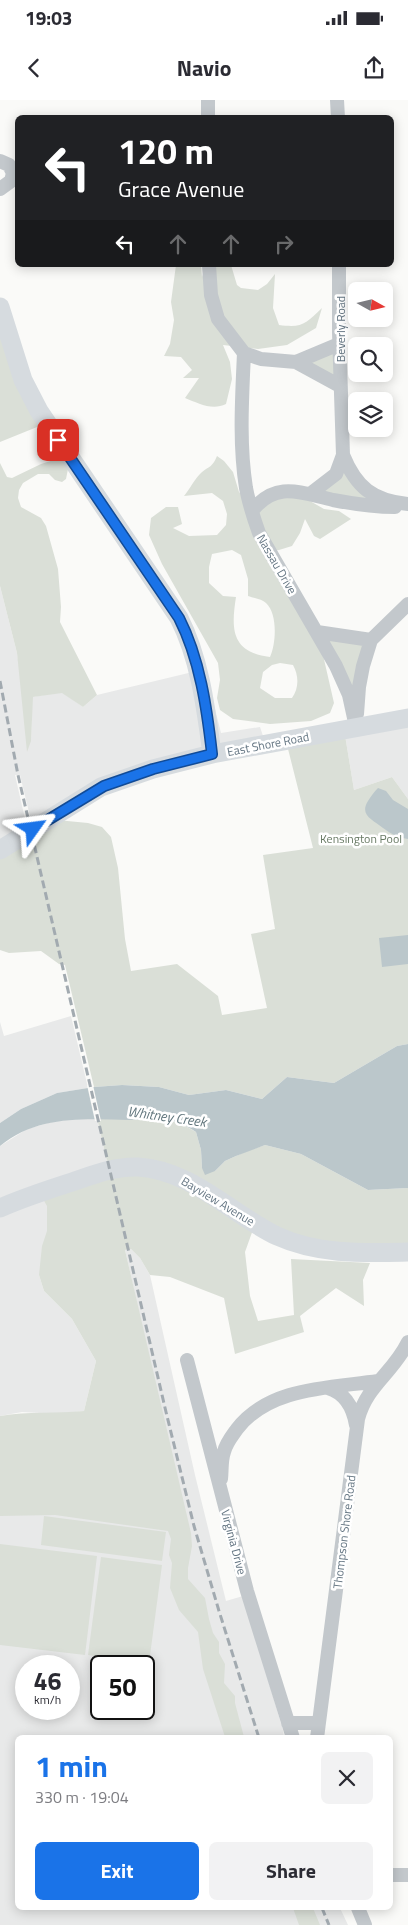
<!DOCTYPE html>
<meta charset="utf-8">
<style>
body{margin:0;font-family:"Titillium Web",sans-serif;background:#f2f2f3;color:#2b2b33;height:100vh;display:flex;flex-direction:column;font-size:19px;white-space:nowrap}
*{box-sizing:border-box;margin:0}
p{font-size:16px;color:#7c7c81}
.icon{flex:none;width:28px;height:28px;fill:none;stroke:currentColor;stroke-width:2;stroke-linecap:round;stroke-linejoin:round}
.map{position:relative;flex:1;overflow:hidden}
.details{position:absolute;left:15px;top:1635px;width:378px;height:175px;display:flex;flex-direction:column;background:#fff;border-radius:8px;box-shadow:0 2px 12px #0003}
.details>*{flex:none}
.top-card{position:absolute;left:15px;top:15px;width:379px;height:152px;border-radius:8px;box-shadow:0 2px 12px #0003;background:#202124;color:#fff;overflow:hidden}
.needle{width:32px;rotate:98deg}
.buttons{position:absolute;left:348px;top:182px;display:grid;gap:10px}
.buttons a{display:grid;place-items:center;width:45px;height:45px;border-radius:8px;background:#fff;box-shadow:0 2px 12px #0003;font-size:25px}
.speed{position:absolute;left:15px;top:1555px;display:flex;gap:10px;font-size:25px;font-weight:700;text-align:center}
.speed>*{display:grid;place-content:center;width:65px;height:65px;border-radius:50%;background:#fff;box-shadow:0 2px 12px #0003;line-height:1}
.speed small{font-size:12px;font-weight:400}
.speed .limit{border:2px solid #111;border-radius:8px;background:#fff;color:#111}
.pin{position:absolute;display:grid;place-items:center;width:42px;height:42px;color:#fff;margin:-21px;border-radius:10px;box-shadow:0 2px 8px #0006}
.me{position:absolute;width:55px;margin:-28px;rotate:59deg;stroke-linejoin:round;filter:drop-shadow(0 0 4px #0008)}
.turn{display:flex;align-items:center;gap:18px;height:105px;padding:0 20px;font-size:22px}
.turn .icon{width:65px;height:65px;stroke-width:2.5}
.turn b{display:block;font-size:35px;line-height:42px}
.lanes{display:flex;align-items:center;height:48px;padding:0 20px;background:#0003;justify-content:center;gap:25px;direction:ltr}
.lanes .off{opacity:.35}
.round{display:grid;place-items:center;flex:none;width:52px;height:52px;border-radius:8px;background:#f2f2f3}
.headline{display:flex;align-items:center;justify-content:space-between;height:85px;padding:0 20px}
h1{font-size:30px;font-weight:700;line-height:38px;color:#1a73e8}
.action{display:flex;gap:10px;margin-top:auto;padding:10px 20px}
.action a{flex:1;height:58px;border-radius:8px;background:#1a73e8;color:#fff;font-size:20px;font-weight:700;line-height:58px;text-align:center}
.action a+a{background:#f2f2f3;color:#2b2b33}
.status{display:flex;justify-content:space-between;align-items:center;height:35px;padding:0 25px;background:#fff;direction:ltr}
.status svg{height:14px;fill:currentColor}
header{display:flex;justify-content:space-between;align-items:center;height:65px;padding:0 20px;background:#fff;font-size:22px;font-weight:700}
.map>svg:first-child{display:block}
</style>
<div class="status"><b>19:03</b><svg viewBox="0 0 49 12"><path d="M0 12V9h3v3zM5 12V6h3v6zM10 12V3h3v9zM15 12V0h3v12zM26 1h20v11H26zM47 4h2v5h-2z"/></svg></div>
<header><svg class="icon" aria-label="back" viewBox="0 0 24 24"><path d="M15 5l-7 7 7 7"/></svg>Navio<svg class="icon" aria-label="share" viewBox="0 0 24 24"><path d="M12 15V3M7 8l5-5 5 5M5 13v7h14v-7"/></svg></header>
<div class="map">
<svg width="408" height="1825" viewBox="0 0 408 1825">
<rect width="100%" height="100%" fill="#fafaf8"/>
<!-- built -->
<path fill="#e8e9e9" fill-rule="evenodd" d="M0,486L17,553L31,641L32,597L62,592L83,607L97,595L205,569L221,633L260,627L266,645L153,669L33,729L20,675H15L28,732L0,750Z
M408,618V699L392,677L354,690L344,629Z
M71,916L88,988L57,993L21,1009L0,1023V922L4,936Z
M77,1018H97L109,1070L39,1175L44,1191L72,1219L96,1261L84,1311L58,1314L22,1312L0,1316V1046L27,1029L52,1022Z
M131,1149L140,1158L150,1175L195,1375L226,1501L243,1496L283,1630L284,1637L18,1638V1808H340L348,1825H0V1408L40,1411L142,1226L125,1150ZM26,1566H69V1609H26ZM101,1566H144V1609H101Z"/>
<!-- green -->
<path fill="#dadfd7" fill-rule="evenodd" d="M176,165H201L202,177L206,165H231L237,185L241,188L258,190L267,184L275,174L273,208L279,225C303,228 305,224 322,208L316,228L287,245L258,249L223,245L230,262L232,279L226,304C212,311 198,303 185,298L199,278H183L192,270L181,257L164,256L170,244L174,220L171,202Z
M0,207L47,323L0,342Z
M339,244L340,286L296,262Z
M343,355L350,373L401,403L333,400L319,388Z
M217,356L224,361L233,372L239,392L256,410L273,396L303,397L324,409L339,411L351,419L320,439L314,436L305,419L300,433L292,446L279,450L264,452L323,555L334,603L330,613L311,621L270,624L233,619L220,610L217,598L220,580L218,563L162,464L149,435L151,418L166,407H178L182,424L173,428L189,436L217,435L226,425L227,414L223,401L212,393L184,396C189,390 196,377 201,373C209,366 212,368 217,356ZM232,450L241,455L248,479V496C253,498 262,499 266,503C278,514 276,544 270,557C231,552 231,529 236,497L223,496L209,483V467L212,454ZM280,563L293,565C299,576 299,588 292,598H275L260,588L263,572L272,565Z
M63,357L68,369L66,379L62,382L55,380L49,374H38L23,383L19,390L18,398L21,407L41,418L46,426L58,469L61,507L60,522L97,595L83,607L62,593L33,597L31,641L27,652L17,553L0,486V363L7,377L12,378L41,364Z
M317,532L371,540L356,627Z
M344,629L354,690L392,677L408,699V944L397,946L334,983L287,977L262,999L226,990L189,995L159,987L122,985L94,987L65,865L59,864L41,851L9,853L0,850V750L57,720L88,723L102,727L111,737L118,768L125,839L131,871L177,864L218,896L222,915L267,908L251,834L275,829L263,755L313,748L286,641Z
M97,1018L142,1019L178,1022L196,1032L201,1050L202,1068L215,1071L225,1061L247,1051L265,1045L301,1054L368,1090L408,1088V1152L349,1154L255,1124L245,1152L250,1196L258,1221L294,1215L291,1159L370,1163L363,1180L364,1206L336,1188L300,1216L304,1232L235,1254L224,1198L170,1177L150,1175L140,1158L131,1149L125,1150L191,1433L192,1446L188,1468V1479L205,1498L209,1519L213,1533L219,1542V1553L225,1564L224,1583L235,1596V1603L244,1637H225L203,1569L198,1532L179,1510L170,1488L172,1463L169,1455L171,1439L168,1431L55,1415L0,1416V1316C28,1311 56,1314 84,1311L96,1261L72,1219L44,1191L39,1175L42,1146L47,1131V1106L39,1092L109,1070Z
M44,1416L166,1432L162,1461L41,1445Z
M0,1444L97,1456L85,1555L0,1545Z
M101,1457L162,1465L149,1563L88,1555Z
M293,1808H313L320,1825H299Z"/>
<!-- water -->
<path fill="#bbc7cb" d="M378,688L386,691L393,700L408,709V739C397,737 391,734 383,728C373,720 359,715 368,701C371,696 374,692 378,688Z
M408,835V864L382,867L379,838Z
M408,944V1088L368,1090L301,1054L265,1045L236,1056L225,1061L215,1071L205,1075L202,1068L201,1050L196,1032C191,1029 185,1025 179,1023C169,1018 142,1020 129,1020C84,1019 38,1015 0,1046V1023L21,1009L57,993L94,987L122,985L159,987L189,995L226,990L262,999L287,977L334,983L397,946Z"/>
<!-- pier -->
<path fill="#fafaf8" d="M87,985H93L101,1021H95Z"/>
<g fill="none" stroke-linecap="round" stroke-linejoin="round">
<!-- street -->
<path stroke="#c3c8cc" stroke-width="14" d="M208,0V18
M337,0L338,18
M0,61L9,65L13,73L11,81L0,89
M209,165L211,195L218,219L244,253L261,259L296,262L339,244
M339,165V232L343,355C356,387 373,401 408,404
M244,253C242,298 239,344 246,388C249,404 254,419 259,433L336,566L349,595L356,627
M296,262L340,286
M310,394L336,374L343,355
M252,411C276,380 301,393 333,400C354,404 374,407 395,407
M317,532L371,540
M357,614L359,587L363,566L371,540L408,504
M187,1260L247,1491L293,1638
M328,1288C345,1293 353,1307 356,1325
M221,1379C222,1370 221,1360 224,1352C226,1343 232,1336 237,1329C269,1287 330,1288 378,1281
M288,1623H319
M317,1638L358,1319C367,1285 393,1273 408,1242
M390,1775H408
M358,1808L365,1825"/>
<!-- secondary -->
<path stroke="#d6dbdf" stroke-width="19" d="M0,207L23,280L39,311L179,518C200,559 206,609 212,654
M0,750L101,687L153,669L212,654L408,618
M0,1108C23,1098 47,1090 72,1082C93,1075 115,1066 138,1067C192,1070 231,1114 277,1136C319,1155 363,1153 408,1152"/>
<!-- rail -->
<path stroke="#a2aab0" stroke-width="3" stroke-dasharray="8 4" stroke-linecap="butt" d="M0,581L18,675L166,1312L194,1426L219,1511L259,1638
M322,1808L329,1825"/>
</g>
<g fill="none" stroke-linecap="round" stroke-linejoin="round">
<!-- route casing -->
<g stroke="#114b97" stroke-width="12">
<path id="route" d="M33,729L104,686L153,669L212,654C207,609 200,559 179,518L58,340"/>
</g>
<!-- route -->
<use href="#route" stroke="#1a73e8" stroke-width="9"/>
</g>
<g text-anchor="middle" dominant-baseline="central" stroke-width="5" stroke-linejoin="round" paint-order="stroke">
<!-- street labels -->
<g font-size="12" fill="#657683" stroke="#fff">
<text transform="translate(340 229) rotate(-90)">Beverly Road</text>
<text transform="translate(277 464) rotate(60)">Nassau Drive</text>
<text transform="translate(268 644) rotate(-11)">East Shore Road</text>
<text transform="translate(218 1101) rotate(31)">Bayview Avenue</text>
<text transform="translate(344 1432) rotate(-83)">Thompson Shore Road</text>
<text transform="translate(234 1442) rotate(75)">Virginia Drive</text>
</g>
<!-- park labels -->
<g font-size="12" fill="#687a64" stroke="#fff">
<text x="361" y="738">Kensington Pool</text>
</g>
<!-- water labels -->
<g font-size="14" font-style="italic" fill="#60757c" stroke="#fff">
<text transform="translate(167 1016) rotate(8)">Whitney Creek</text>
</g>
</g>
</svg>
<div class="buttons">
<a><svg class="needle" viewBox="-14 -14 28 28"><path d="M0-13l5 13h-10z" fill="#e53935"/><path d="M0 13l5-13h-10z" fill="#7c7c81"/></svg></a>
<a><svg class="icon" aria-label="search" viewBox="0 0 24 24"><circle cx="10" cy="10" r="6"/><path d="M15 15l6 6"/></svg></a>
<a><svg class="icon" aria-label="layers" viewBox="0 0 24 24"><path d="M12 4l9 5-9 5-9-5zM3 14l9 5 9-5"/></svg></a>
</div>
<div class="speed"><div>46<small>km/h</small></div><div class="limit">50</div></div>
<div class="pin" style="left:58px;top:340px;background:#d93025"><svg class="icon" aria-label="arrive" viewBox="0 0 24 24"><path d="M6 21V4h12l-3 4 3 4H6"/></svg></div>
<svg class="me" style="left:33px;top:729px" viewBox="-20 -20 40 40"><path d="M0-17L14 15 0 8-14 15z" fill="#1a73e8" stroke="#fff" stroke-width="4"/></svg>
<div class="top-card">
<div class="turn"><svg class="icon" aria-label="left" viewBox="0 0 24 24"><path d="M17 20v-9H6M10 6l-5 5 5 5"/></svg><div><b>120 m</b>Grace Avenue</div></div>
<div class="lanes"><svg class="icon" aria-label="left" viewBox="0 0 24 24"><path d="M17 20v-9H6M10 6l-5 5 5 5"/></svg><svg class="icon off" aria-label="ahead" viewBox="0 0 24 24"><path d="M12 20V5M6 11l6-6 6 6"/></svg><svg class="icon off" aria-label="ahead" viewBox="0 0 24 24"><path d="M12 20V5M6 11l6-6 6 6"/></svg><svg class="icon off" aria-label="right" viewBox="0 0 24 24"><path d="M7 20v-9h11M14 6l5 5-5 5"/></svg></div>
</div>
<section class="details">
<div class="headline"><div><h1>1 min</h1><p>330 m · 19:04</p></div><a class="round"><svg class="icon" aria-label="close" viewBox="0 0 24 24"><path d="M6 6l12 12M18 6L6 18"/></svg></a></div>
<div class="action"><a>Exit</a><a>Share</a></div>
</section>
</div>
